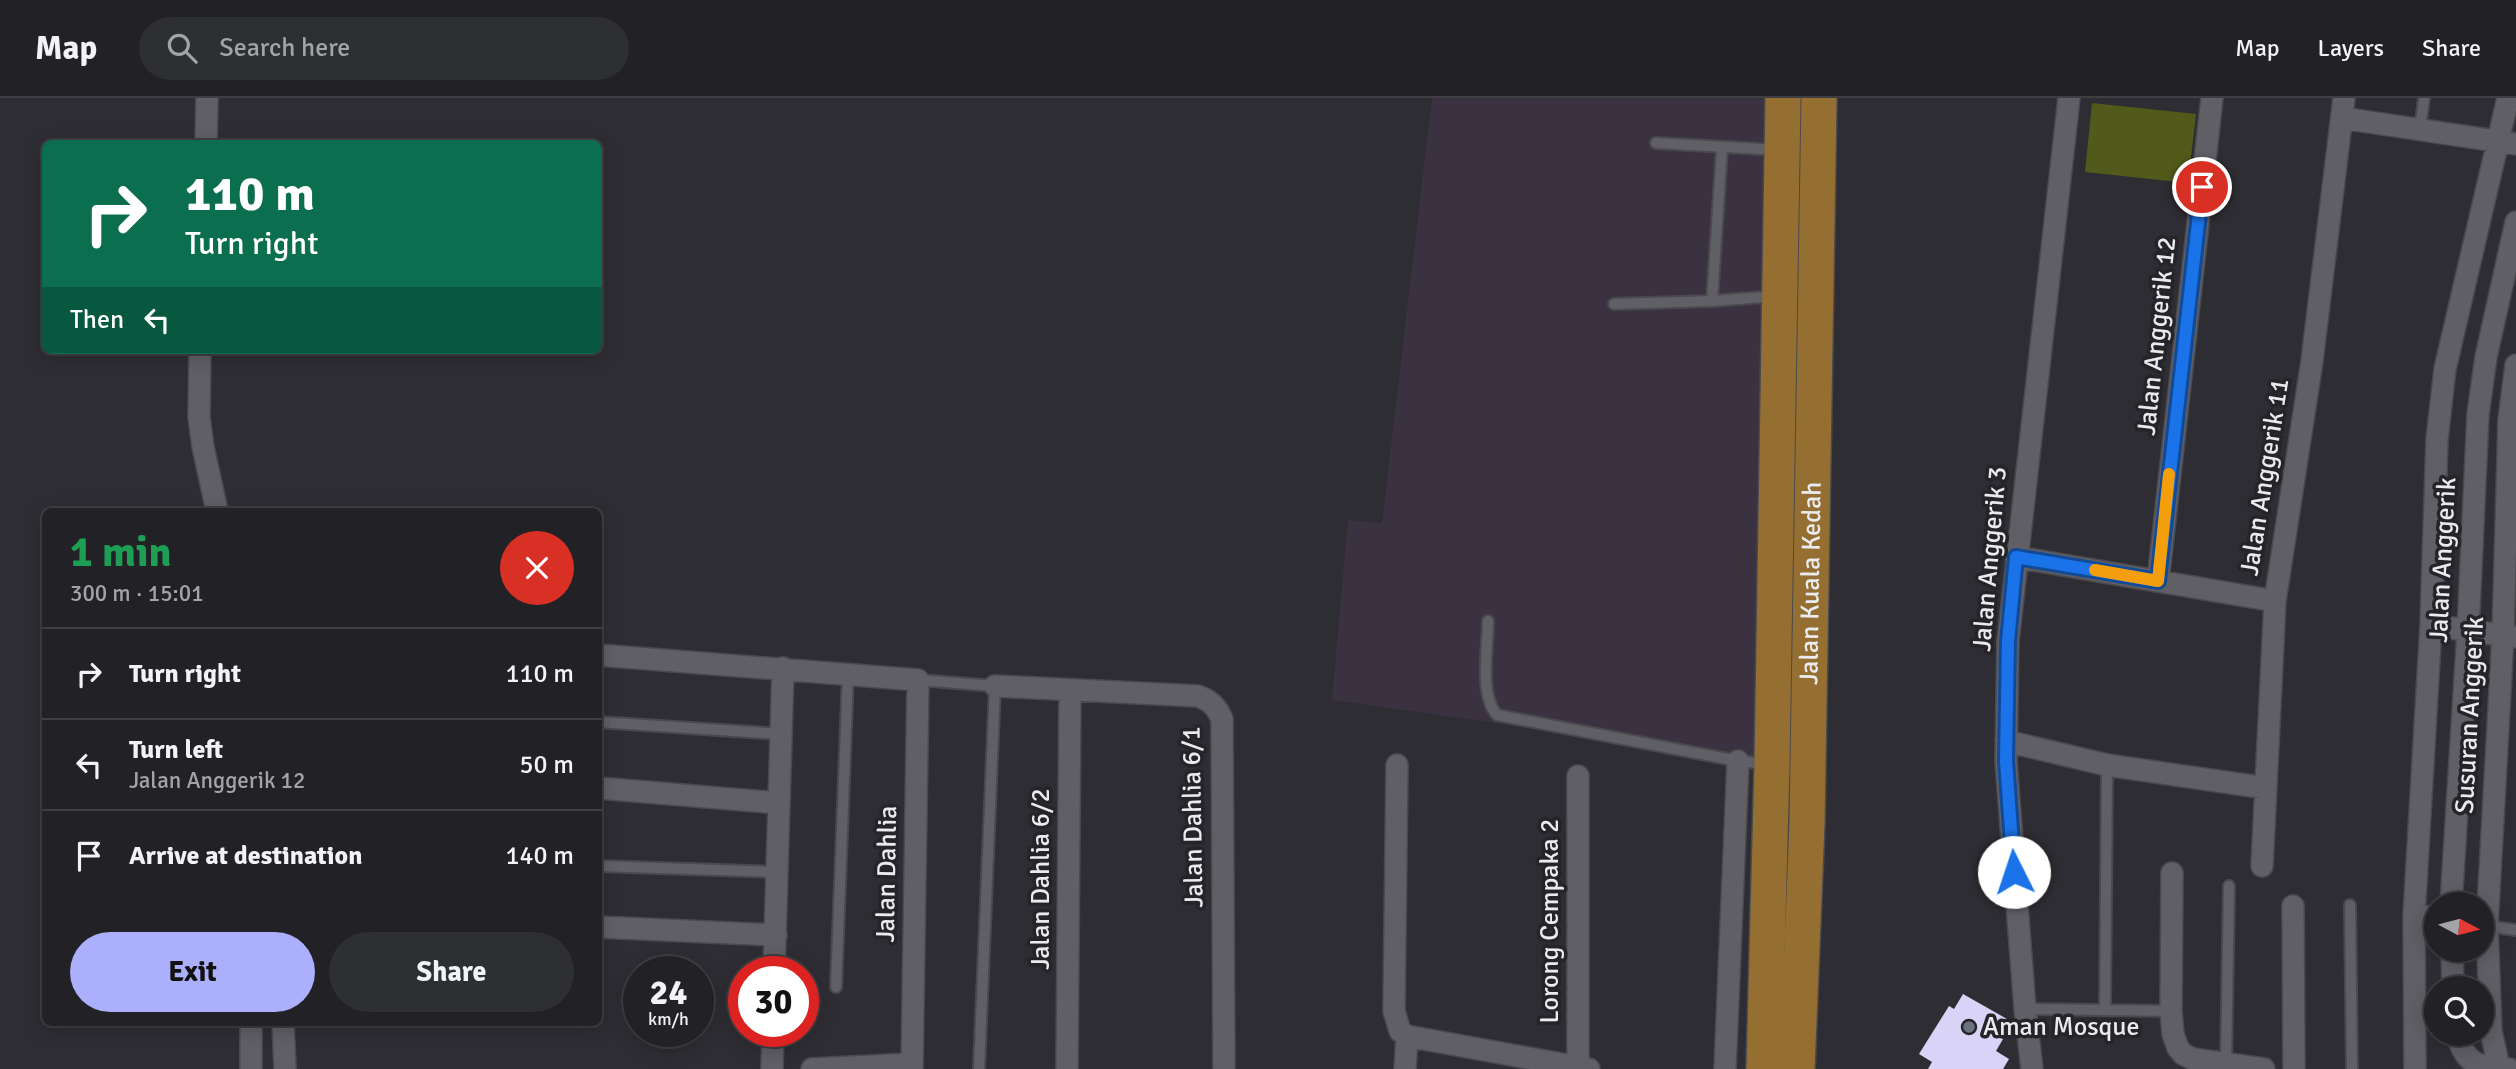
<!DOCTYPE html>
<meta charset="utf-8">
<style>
body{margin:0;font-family:Signika,sans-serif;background:#2e2f32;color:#f1f3f6;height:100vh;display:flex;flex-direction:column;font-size:26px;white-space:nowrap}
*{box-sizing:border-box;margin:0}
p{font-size:23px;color:#a2a4a7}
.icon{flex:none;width:38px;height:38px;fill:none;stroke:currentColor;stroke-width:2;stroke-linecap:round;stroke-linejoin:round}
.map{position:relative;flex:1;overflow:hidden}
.details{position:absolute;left:42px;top:410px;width:560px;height:518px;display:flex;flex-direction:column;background:#222226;border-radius:10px;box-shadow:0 4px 18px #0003,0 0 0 2px #3f3f43}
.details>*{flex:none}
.banner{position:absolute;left:42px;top:42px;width:560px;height:214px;border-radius:10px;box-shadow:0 4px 18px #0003,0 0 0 2px #3f3f43;background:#0b6e4f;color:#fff;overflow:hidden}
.needle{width:46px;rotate:97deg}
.fabs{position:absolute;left:2424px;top:794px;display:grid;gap:14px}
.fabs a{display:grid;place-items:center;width:70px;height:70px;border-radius:50%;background:#222226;box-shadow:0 4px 18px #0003,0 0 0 2px #3f3f43;font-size:35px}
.speed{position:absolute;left:623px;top:858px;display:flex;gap:14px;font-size:35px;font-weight:700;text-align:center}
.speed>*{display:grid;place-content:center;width:91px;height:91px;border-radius:50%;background:#222226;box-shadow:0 4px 18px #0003,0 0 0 2px #3f3f43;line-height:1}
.speed small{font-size:18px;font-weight:400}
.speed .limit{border:10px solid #d22;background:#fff;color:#111}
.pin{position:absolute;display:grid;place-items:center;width:60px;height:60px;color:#fff;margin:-30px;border:4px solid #fff;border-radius:50%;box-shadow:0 2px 7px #0007}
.me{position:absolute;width:77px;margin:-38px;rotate:356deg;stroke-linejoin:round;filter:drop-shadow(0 0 5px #0008)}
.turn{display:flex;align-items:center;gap:24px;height:147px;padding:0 28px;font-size:32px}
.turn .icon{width:91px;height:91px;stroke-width:2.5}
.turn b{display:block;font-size:49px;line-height:60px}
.then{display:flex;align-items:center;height:66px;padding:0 28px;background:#0003;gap:14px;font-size:26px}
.round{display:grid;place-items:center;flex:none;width:74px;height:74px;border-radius:37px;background:#2e2f32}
.headline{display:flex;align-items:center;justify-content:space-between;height:119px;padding:0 28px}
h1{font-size:42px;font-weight:700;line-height:52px;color:#1e9e55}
.cta{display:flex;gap:14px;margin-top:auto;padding:14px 28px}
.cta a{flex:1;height:80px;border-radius:42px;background:#acaffb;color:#111;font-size:28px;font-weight:700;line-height:80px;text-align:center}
.cta a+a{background:#2e2f32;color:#f1f3f6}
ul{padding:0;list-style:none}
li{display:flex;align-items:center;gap:21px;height:91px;padding:0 28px;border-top:2px solid #3f3f43}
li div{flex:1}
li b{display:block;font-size:26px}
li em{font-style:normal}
header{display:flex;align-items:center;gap:42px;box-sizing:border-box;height:98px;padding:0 35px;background:#222226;border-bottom:2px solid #3f3f43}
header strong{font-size:33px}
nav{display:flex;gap:38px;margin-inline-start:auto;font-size:24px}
.search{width:490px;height:63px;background:#2e2f32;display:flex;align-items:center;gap:18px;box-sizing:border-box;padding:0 24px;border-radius:38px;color:#a2a4a7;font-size:26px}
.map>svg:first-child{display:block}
</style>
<header>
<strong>Map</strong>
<div class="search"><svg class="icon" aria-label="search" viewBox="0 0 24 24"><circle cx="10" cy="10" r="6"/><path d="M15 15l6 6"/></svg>Search here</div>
<nav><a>Map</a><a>Layers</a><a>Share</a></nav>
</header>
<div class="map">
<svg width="2516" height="971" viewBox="0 0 2516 971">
<rect width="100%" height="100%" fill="#2e2d33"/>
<!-- education -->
<path fill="#3b3241" d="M1432,0H1767V663L1332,602L1348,422L1382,425Z"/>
<!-- green -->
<path fill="#515a1a" d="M2092,5L2196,16L2188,85L2085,74Z"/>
<!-- building -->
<path fill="#d9d3f8" d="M1963,896L2007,921L1997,937L2003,941L1996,953L2009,961L2003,971H1928L1932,964L1919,956L1949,908L1954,911Z"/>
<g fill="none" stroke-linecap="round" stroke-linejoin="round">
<!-- service casing -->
<g stroke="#4a494e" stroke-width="14">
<path id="service" d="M2420,32L2424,0
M1656,45L1779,52
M1712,203L1722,50
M1614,206L1712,203L1777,198
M1488,523C1488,550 1479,597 1497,617L1738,663L1768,666
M918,582L995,588L979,971
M598,624L781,636
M598,768L777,774
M2350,807L2352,971
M2487,828L2516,832
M836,889L848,576
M2025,911L2171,913
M2105,912L2107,667
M2226,966L2229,788"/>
</g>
<!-- minor casing -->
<g stroke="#4a494e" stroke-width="24">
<path id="minor" d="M2342,20L2516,46
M206,46L207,0
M200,252L199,319L203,349L217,413
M2016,459L2275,503
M2158,483L2212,0
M2431,527L2514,539
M598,557L918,582L912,971
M995,588L1198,598C1211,603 1216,608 1222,621L1224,971
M2006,643L2107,667L2266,690
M1397,667L1394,913L1400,933L1407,938L1589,971
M598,690L779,705
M2262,768L2275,503L2312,263L2344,0
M2172,775L2171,913L2173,936L2178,950L2183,956L2193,961L2264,971
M2451,807L2468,533L2478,316L2486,259L2516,124
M2293,808L2294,971
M2414,818L2436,819
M598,829L776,837
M2452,852L2453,891
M774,873L783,570
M251,924V971
M283,924L285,971
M2457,936C2465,968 2480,969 2509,971
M2499,970L2491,933L2487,828L2503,538L2509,322L2516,267
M772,971L773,933
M812,971L912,966
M1067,971L1070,592
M1405,971L1407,938
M1578,971V678
M1725,971L1738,663
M2032,971L2025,911L2006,663L2008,543L2069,0
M2415,971L2414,818L2431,527L2437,341L2445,271L2508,0"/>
</g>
<!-- primary casing -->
<g stroke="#4a494e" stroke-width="38">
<g id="primary">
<path d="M1764,971L1772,666L1783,0"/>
<path id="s1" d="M1797,971L1807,725L1819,0"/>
</g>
</g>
<!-- service -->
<use href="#service" stroke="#605f66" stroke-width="10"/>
<!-- minor -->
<use href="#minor" stroke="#605f66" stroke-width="21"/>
<!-- primary -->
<use href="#primary" stroke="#946f31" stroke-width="35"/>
</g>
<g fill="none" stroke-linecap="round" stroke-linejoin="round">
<!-- route casing -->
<g stroke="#114b97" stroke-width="18">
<path id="route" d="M2014,774L2006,663L2008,543L2016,459L2158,483L2202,89"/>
</g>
<!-- route -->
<use href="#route" stroke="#1a73e8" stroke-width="12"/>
<!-- slow -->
<path stroke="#f59e0b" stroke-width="12" d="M2095,472L2158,483L2169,376"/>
</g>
<!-- markers -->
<circle fill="#6b7280" stroke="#252429" stroke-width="2.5" cx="1969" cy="929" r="7"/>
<g text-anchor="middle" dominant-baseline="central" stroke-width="7" stroke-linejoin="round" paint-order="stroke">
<!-- street labels -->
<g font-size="26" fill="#ebebef" stroke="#252429">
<text transform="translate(2157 238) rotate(-84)">Jalan Anggerik 12</text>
<text transform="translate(2265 379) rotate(-81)">Jalan Anggerik 11</text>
<text transform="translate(1990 461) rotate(-85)">Jalan Anggerik 3</text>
<text transform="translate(2443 462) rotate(-87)">Jalan Anggerik</text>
<text stroke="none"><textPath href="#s1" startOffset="486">Jalan Kuala Kedah</textPath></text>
<text transform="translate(2470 617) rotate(-87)">Susuran Anggerik</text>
<text transform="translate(1193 719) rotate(-91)">Jalan Dahlia 6/1</text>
<text transform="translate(887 776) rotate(-89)">Jalan Dahlia</text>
<text transform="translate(1041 781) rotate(-90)">Jalan Dahlia 6/2</text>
<text transform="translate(1550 823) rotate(-90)">Lorong Cempaka 2</text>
</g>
<!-- poi labels -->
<g font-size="26" fill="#ebebef" stroke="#252429" text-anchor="start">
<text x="1983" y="929">Aman Mosque</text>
</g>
</g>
</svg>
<div class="fabs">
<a><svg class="needle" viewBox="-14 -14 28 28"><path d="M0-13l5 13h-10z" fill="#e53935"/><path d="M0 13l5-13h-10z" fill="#a2a4a7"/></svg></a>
<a><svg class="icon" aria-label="search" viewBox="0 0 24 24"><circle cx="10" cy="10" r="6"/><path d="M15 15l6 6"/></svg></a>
</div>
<div class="speed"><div>24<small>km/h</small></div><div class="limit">30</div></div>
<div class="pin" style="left:2202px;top:89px;background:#d93025"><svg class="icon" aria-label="arrive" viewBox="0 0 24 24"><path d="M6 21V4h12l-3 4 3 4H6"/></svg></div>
<svg class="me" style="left:2014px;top:774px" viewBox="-20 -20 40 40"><circle r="19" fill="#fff"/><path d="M0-13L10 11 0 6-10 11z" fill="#1a73e8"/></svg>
<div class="banner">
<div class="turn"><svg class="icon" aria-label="right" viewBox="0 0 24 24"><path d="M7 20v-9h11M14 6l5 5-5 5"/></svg><div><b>110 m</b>Turn right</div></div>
<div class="then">Then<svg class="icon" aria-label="left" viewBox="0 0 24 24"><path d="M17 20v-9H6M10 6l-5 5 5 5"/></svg></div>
</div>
<section class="details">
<div class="headline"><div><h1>1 min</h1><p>300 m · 15:01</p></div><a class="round" style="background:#d93025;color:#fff"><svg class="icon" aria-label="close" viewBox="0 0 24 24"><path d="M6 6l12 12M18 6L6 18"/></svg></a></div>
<ul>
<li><svg class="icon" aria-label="right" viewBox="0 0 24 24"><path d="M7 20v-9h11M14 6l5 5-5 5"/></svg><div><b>Turn right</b></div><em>110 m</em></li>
<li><svg class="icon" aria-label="left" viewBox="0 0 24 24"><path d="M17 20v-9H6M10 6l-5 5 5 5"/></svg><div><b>Turn left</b><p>Jalan Anggerik 12</p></div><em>50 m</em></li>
<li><svg class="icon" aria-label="arrive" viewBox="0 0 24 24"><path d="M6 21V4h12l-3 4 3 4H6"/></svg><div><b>Arrive at destination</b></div><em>140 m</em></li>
</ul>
<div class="cta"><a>Exit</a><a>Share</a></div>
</section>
</div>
